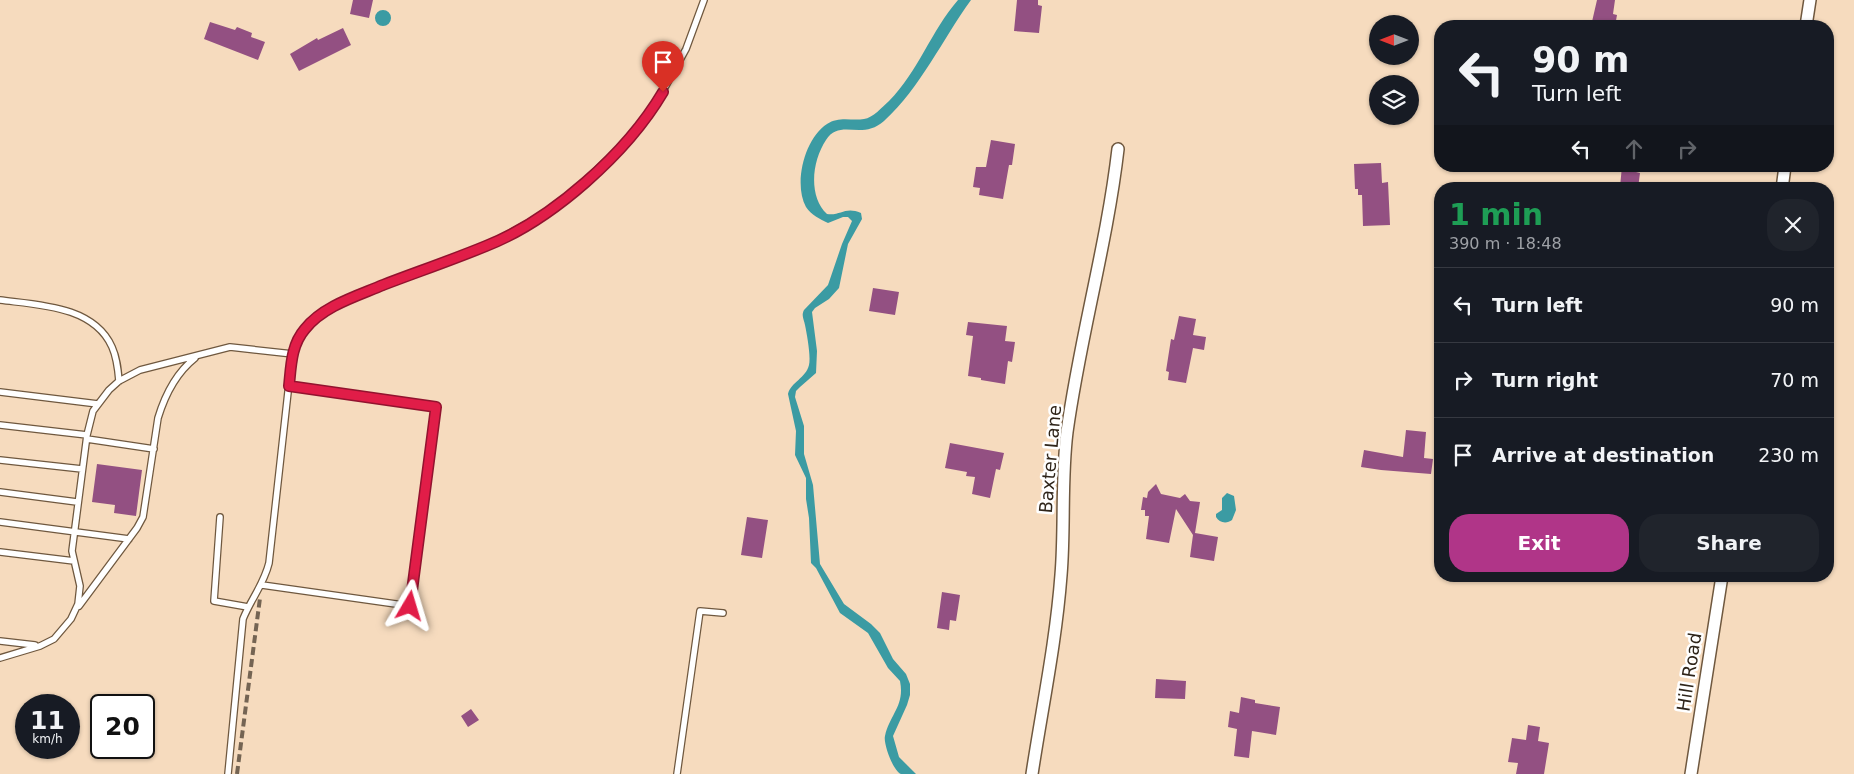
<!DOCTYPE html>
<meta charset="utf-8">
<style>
body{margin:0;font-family:"DejaVu Sans",sans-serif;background:#20242c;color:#f1f3f6;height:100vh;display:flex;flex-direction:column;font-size:19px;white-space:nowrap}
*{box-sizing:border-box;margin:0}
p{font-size:16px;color:#9ea1a6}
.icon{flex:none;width:28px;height:28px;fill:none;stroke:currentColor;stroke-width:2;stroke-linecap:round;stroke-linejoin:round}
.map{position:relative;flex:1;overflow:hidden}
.drawer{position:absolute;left:1434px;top:182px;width:400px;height:400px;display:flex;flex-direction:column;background:#171b24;border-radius:20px;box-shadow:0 1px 4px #0004}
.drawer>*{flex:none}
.guide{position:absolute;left:1434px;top:20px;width:400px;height:152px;border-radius:20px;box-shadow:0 1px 4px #0004;background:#171b24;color:#f1f3f6;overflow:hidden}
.needle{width:32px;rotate:270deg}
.fabs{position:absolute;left:1369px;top:15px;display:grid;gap:10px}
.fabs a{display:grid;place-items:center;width:50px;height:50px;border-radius:50%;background:#171b24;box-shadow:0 1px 4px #0004;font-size:25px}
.speed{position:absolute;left:15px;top:694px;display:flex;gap:10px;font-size:25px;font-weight:700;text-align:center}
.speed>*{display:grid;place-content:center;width:65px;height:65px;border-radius:50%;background:#171b24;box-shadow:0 1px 4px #0004;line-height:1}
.speed small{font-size:12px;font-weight:400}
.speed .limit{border:2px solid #111;border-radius:8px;background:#fff;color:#111}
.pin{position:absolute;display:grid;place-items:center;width:42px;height:42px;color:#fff;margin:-51px -21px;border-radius:50% 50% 50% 0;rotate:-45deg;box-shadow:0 0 5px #0007}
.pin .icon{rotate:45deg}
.me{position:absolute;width:55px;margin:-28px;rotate:7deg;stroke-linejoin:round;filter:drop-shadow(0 0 4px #0008)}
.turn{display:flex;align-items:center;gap:18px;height:105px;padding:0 15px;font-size:22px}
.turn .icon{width:65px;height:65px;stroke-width:2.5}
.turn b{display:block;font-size:35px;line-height:42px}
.lanes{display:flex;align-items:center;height:48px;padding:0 15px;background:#0003;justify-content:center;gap:25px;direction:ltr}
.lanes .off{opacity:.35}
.round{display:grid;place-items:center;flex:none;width:52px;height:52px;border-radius:20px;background:#20242c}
.overview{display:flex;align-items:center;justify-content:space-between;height:85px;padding:0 15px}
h1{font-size:30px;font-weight:700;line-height:38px;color:#1e9e55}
.cta{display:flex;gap:10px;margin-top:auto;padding:10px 15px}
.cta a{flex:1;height:58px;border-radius:20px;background:#b03588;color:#fff;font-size:20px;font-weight:700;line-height:58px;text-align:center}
.cta a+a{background:#20242c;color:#f1f3f6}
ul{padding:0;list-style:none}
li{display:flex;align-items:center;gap:15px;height:75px;padding:0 15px;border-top:1px solid #363941}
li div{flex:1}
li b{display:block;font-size:19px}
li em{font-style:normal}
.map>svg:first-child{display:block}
</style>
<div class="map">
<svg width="1854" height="774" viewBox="0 0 1854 774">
<rect width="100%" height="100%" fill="#f6dbbe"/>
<!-- water -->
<path fill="#3b9ba3" d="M958,0H971C942,40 921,87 884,121C862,141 840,118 826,140C812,161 808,196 827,214C841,216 845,206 861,213L862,219L848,244L839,288L829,299L815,308L812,312L817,351L816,373L800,387L796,391L795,397L804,426V454L813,485L820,564L844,604L871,624L880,633L893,659L906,674L910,684V695L907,705L893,736L899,757L916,774C912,774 905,774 901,774C893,771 883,743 885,736C890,714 905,706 900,681L888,668L868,633L840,613L816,568L811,563L809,518L806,499V478L795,455L796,431L788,394C791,382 806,378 809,365C811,356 807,335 805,325C804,319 801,316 804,310L828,285L842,244L852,221L848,217H843L828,223C820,219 811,215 806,207C793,183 805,138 827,124C839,116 851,121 864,119C873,118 882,107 889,101C918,72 931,31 958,0Z
M375 18a8 8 0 1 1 16 0a8 8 0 1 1-16 0Z
M1227,493L1234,496L1236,510L1232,520C1227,524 1219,523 1216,517V514L1222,510V498Z"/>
<!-- building -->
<path fill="#935082" d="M353,0H373L369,18L350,14Z
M1017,0H1038V5L1042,6L1039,33L1014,31Z
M1597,0H1615L1613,14L1617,15L1615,26H1591Z
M210,22L235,30L237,27L252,33L251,37L265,42L258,60L204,39Z
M343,28L351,45L299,71L290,54L317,38L318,40Z
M991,140L1015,144L1012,165H1009L1003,199L979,195L980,188L973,187L976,167H986Z
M1381,163L1382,183L1388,182L1390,225L1363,226L1362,195H1358V189H1355L1354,164Z
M1622,166H1636V172L1640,173L1638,188L1620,187Z
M873,288L899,292L895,315L869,311Z
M1179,316L1196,319L1193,335L1206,337L1204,350L1193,348L1186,383L1168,380L1169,372L1166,371L1171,339L1174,340Z
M968,322L1007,326L1005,341L1015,342L1012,362L1008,361L1005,384L981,380V378L968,376L973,336L966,335Z
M1406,430L1426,432L1424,458L1433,459L1431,474L1381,470L1361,467L1364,450L1403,457Z
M950,443L1004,453L1000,470L996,469L990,498L972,494L975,477L966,476L967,472L945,468Z
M97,464L142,470L136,516L114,513L115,505L92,502Z
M1156,484L1161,494L1180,498L1185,494L1190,501L1200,502L1195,533L1218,537L1214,561L1190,557L1193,535L1176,509L1169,543L1146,539L1149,516H1145V510H1141L1143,497L1147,498L1148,492Z
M747,517L768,520L762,558L741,555Z
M942,592L960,595L956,621L950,620L949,630L937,628Z
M1156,679L1186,681L1185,699L1155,698Z
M1241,697L1255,700V703L1280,707L1276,735L1252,731L1249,758L1234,756L1237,729L1228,727L1230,711L1239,713Z
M471,709L479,720L468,727L461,716Z
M1528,725L1540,727L1538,741L1549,743L1544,774H1516L1518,763L1508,762L1512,738L1526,740Z"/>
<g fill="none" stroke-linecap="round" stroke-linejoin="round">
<!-- service casing -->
<g stroke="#6f583f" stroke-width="8">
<path id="service" d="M1654,186V189
M0,300C39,305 94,306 112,347C117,358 118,369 119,381
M0,392L98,404
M0,425L87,435
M87,439L154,449
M0,460L82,469
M0,492L77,502
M220,517L214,601L248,607
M0,522L129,539
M0,552L74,561
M262,585L410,606L436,407L289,386
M79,606L137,528L143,517L158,418C165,395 176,373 195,358
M0,641L35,645
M0,658L40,646L54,639L71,619L78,604L80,586L72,551L87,435L93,411L109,390L119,381L140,370L230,347L293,354
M228,774L243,619C251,599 264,584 269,563L292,356C304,321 321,314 353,297L487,246L539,217L578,188L629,139L657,102L686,49L704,0
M677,774L700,611L723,613"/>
</g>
<!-- minor casing -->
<g stroke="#6f583f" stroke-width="14">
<path id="minor" d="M1806,26L1810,0
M1782,189L1785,166
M1032,774C1042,708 1056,642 1061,575C1065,528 1061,480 1067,432C1080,337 1107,244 1118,149
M1691,774L1722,576"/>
</g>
<!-- service -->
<use href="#service" stroke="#fff" stroke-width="5.5"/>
<!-- minor -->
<use href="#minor" stroke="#fff" stroke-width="11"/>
<!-- rail -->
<path stroke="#746453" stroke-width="4" stroke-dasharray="8 4" stroke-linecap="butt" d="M237,774L260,598"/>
</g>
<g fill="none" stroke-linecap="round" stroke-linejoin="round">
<!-- route casing -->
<g stroke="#92132f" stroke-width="12">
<path id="route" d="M410,606L436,407L289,386C291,367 291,345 305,329C323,306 357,296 383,285C417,272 452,260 486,246C552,220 627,153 663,92"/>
</g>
<!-- route -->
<use href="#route" stroke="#e11d48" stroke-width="9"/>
</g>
<g text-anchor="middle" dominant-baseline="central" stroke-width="5" stroke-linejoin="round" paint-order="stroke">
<!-- street labels -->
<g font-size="18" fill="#2f251a" stroke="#fff">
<text transform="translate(1050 459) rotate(-85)">Baxter Lane</text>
<text transform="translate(1689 672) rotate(-81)">Hill Road</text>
</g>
</g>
</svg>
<div class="fabs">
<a><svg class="needle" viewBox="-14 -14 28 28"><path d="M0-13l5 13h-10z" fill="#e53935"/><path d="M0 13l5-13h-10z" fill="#9ea1a6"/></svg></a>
<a><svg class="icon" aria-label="layers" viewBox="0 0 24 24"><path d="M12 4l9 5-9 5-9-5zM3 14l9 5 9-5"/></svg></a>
</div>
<div class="speed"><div>11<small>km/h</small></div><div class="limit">20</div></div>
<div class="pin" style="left:663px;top:92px;background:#d93025"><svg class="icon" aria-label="arrive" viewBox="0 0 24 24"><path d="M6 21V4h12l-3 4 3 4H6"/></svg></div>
<svg class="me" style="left:410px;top:606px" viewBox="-20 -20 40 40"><path d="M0-17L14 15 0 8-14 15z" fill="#e11d48" stroke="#fff" stroke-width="4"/></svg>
<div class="guide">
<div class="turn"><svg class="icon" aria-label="left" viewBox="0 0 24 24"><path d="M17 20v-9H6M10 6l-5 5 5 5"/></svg><div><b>90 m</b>Turn left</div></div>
<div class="lanes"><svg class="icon" aria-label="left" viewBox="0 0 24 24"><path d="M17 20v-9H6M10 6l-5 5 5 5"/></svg><svg class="icon off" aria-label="ahead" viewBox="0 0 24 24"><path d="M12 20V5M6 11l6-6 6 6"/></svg><svg class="icon off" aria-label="right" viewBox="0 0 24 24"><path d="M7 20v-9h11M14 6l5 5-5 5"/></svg></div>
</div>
<section class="drawer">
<div class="overview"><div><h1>1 min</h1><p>390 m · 18:48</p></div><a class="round"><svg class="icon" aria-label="close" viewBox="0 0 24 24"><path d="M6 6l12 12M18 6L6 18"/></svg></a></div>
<ul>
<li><svg class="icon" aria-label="left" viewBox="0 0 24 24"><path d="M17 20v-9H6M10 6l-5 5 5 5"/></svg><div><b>Turn left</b></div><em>90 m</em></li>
<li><svg class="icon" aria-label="right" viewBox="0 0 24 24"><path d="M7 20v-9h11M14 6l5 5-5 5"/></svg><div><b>Turn right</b></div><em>70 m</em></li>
<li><svg class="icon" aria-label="arrive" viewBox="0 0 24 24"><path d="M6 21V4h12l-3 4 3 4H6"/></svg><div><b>Arrive at destination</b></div><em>230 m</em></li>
</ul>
<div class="cta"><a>Exit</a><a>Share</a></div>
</section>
</div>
